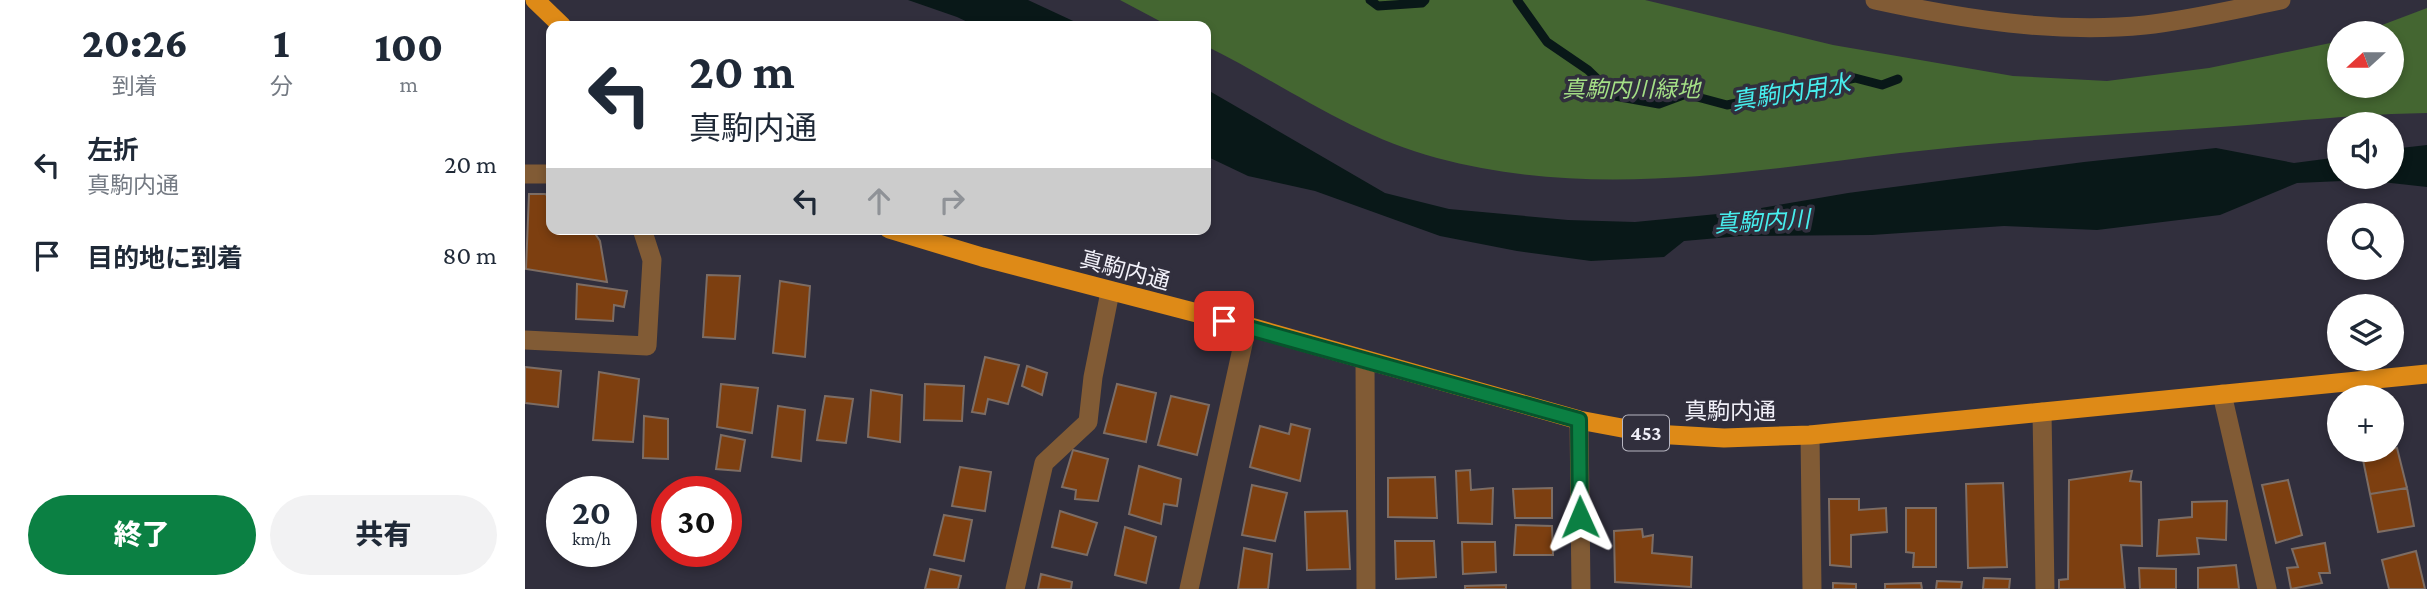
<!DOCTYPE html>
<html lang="ja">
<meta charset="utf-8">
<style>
body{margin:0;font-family:"Crimson Pro","Noto Sans JP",serif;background:#f2f2f3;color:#1f2937;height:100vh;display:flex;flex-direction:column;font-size:26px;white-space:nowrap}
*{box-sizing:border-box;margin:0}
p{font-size:23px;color:#747a83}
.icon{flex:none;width:38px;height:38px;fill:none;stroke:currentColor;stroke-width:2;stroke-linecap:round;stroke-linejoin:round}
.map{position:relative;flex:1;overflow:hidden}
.drawer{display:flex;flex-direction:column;background:#fff;width:525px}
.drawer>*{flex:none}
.guide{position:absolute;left:21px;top:21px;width:665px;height:214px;border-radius:14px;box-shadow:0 4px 10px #0003;background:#fff;color:#1f2937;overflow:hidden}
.needle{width:46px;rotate:249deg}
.controls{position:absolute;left:1802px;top:21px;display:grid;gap:14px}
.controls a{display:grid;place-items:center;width:77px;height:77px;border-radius:50%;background:#fff;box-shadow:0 4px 10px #0003;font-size:35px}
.speed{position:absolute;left:21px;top:476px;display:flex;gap:14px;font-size:35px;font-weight:700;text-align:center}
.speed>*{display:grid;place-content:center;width:91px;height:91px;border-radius:50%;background:#fff;box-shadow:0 4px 10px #0003;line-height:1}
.speed small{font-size:18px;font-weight:400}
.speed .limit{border:10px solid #d22;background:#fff;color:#111}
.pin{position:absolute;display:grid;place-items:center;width:60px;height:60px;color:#fff;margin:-30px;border-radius:14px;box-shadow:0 4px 10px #0006}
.me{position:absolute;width:77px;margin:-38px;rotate:359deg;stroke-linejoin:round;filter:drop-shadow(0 0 5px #0008)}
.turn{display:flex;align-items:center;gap:24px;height:147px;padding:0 28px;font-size:32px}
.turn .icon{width:91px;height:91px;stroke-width:2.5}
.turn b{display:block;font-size:49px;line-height:60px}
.lanes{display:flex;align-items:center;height:66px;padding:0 28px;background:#0003;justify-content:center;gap:35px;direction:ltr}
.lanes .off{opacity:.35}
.eta{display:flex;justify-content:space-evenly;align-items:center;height:119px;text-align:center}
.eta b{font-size:42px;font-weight:800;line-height:49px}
.cta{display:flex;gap:14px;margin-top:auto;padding:14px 28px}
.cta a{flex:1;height:80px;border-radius:42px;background:#0b8043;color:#fff;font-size:28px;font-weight:800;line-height:80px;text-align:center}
.cta a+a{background:#f2f2f3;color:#1f2937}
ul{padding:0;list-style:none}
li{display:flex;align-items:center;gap:21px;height:91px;padding:0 28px}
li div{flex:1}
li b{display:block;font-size:26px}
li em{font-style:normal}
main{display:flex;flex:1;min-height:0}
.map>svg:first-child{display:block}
</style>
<main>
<section class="drawer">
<div class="eta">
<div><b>20:26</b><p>到着</p></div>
<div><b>1</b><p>分</p></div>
<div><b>100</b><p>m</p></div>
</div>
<ul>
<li><svg class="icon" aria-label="left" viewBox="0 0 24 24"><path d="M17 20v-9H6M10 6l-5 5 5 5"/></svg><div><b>左折</b><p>真駒内通</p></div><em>20 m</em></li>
<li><svg class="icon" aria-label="arrive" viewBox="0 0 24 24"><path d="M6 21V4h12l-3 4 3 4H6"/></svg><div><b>目的地に到着</b></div><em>80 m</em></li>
</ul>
<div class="cta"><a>終了</a><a>共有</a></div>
</section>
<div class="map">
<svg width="1902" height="589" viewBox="0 0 1902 589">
<rect width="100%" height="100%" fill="#312f3d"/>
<!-- green -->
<path fill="#446631" d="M595,0H1120L1308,45L1488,76L1582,81L1684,68L1815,41V86H1867V33H1836L1902,8V113C1828,114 1756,123 1682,128C1580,135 1477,141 1375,153C1221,172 1064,199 912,158C828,136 758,84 681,46V26H644Z"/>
<!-- water -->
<path fill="#091818" d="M383,0H503L559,26H451L432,17Z
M681,89L860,193L924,209L1043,220L1110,222L1213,212L1323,193L1559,162L1691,148L1769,163L1815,157V177H1867V149L1902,145V187L1839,180L1772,183L1695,215L1572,230L1479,226L1347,235L1216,236L1159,241L1139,257L1066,261L992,251L915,236L790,191L723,176L681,156Z"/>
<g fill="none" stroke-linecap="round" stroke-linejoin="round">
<!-- stream -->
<path stroke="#091818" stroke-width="9" d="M845,0L853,6L897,3L900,0
M992,0L1022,42L1063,70L1090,96L1134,104L1161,94L1202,105L1330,78L1357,85L1373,79"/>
</g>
<!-- building -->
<path fill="#7d3f10" stroke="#7d6d64" stroke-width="2" d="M4,194H20L26,197V229H67L75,241L82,282L1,269Z
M182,275L215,276L210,339L178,337Z
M255,281L285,286L280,357L248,353Z
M52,284L102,291L99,307L89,305L88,321L51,319Z
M460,357L494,365L483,404L463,399L460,414L447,412Z
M502,366L522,373L517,395L497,386Z
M0,367L36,371L33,407L0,403Z
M74,372L114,379L108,442L68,440Z
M196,384L233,388L227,433L192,427Z
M400,384L439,386L437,421L399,420Z
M592,384L631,393L621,442L579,433Z
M346,390L377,395L375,442L343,437Z
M300,396L328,399L321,443L292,440Z
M646,396L684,405L672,455L633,445Z
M253,406L280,410L276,461L247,457Z
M119,416L143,419V459L118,458Z
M766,424L785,429L775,481L725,467L735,426L764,434Z
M196,435L220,440L215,471L191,469Z
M1872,448L1882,488L1845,494L1837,455Z
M548,450L583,459L573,501L550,499L551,490L537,487Z
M614,466L656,479L652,506L639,504L636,524L604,514Z
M435,467L466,472L460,511L427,506Z
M945,470L946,490L968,488L967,524L933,523L931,471Z
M1607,471L1605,481L1616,482L1617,546L1596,545L1600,589H1534V580L1543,579L1544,480Z
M910,477L912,518L863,517V478Z
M1763,480L1777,535L1751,543L1737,485Z
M1478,483L1482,567L1443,568L1441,484Z
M727,485L762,493L750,541L717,535Z
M1027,488V518H990L988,489Z
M1882,488L1889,526L1853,532L1845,494Z
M1304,499H1334V510L1361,508L1362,532L1326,535V567L1305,565Z
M1702,501L1701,540L1672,538L1674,554L1632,556L1634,520L1667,517V502Z
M1381,508H1411V567H1388L1389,553L1381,552Z
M535,511L572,523L562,555L527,547Z
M822,511L825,569L782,570L780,512Z
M419,515L447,520L439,561L409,555Z
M991,525L1027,526L1028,555H989Z
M600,527L631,537L621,583L590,575Z
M1117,529L1118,537L1128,535L1127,553L1167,557L1166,587L1090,582L1089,531Z
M870,541H909L911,577L871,579Z
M937,542H970L971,572L938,574Z
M1800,543L1805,573H1794L1797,583L1766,589L1762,568L1773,567L1767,549Z
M719,548L747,554L743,589H713Z
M1891,551L1900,589H1864L1857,560Z
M1711,565L1714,589H1673V568Z
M1614,568L1651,569V589H1615Z
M405,569L436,576L433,589H400Z
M516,574L547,582L546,589H513Z
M1459,578L1485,579L1484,589H1458Z
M1412,581L1437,582L1436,589H1411Z
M1308,583L1331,584V589H1308Z
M1396,583L1397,589H1360V584Z
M981,585V589H940V586Z"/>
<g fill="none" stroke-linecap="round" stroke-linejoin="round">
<!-- minor -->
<path stroke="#815b35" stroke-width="19" d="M0,174H26
M0,340L122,346L127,260L117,229
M840,360L841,589
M1697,394L1742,589
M1517,412L1520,589
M1054,420L1056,589
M1285,435L1287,589
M490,589L519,463L563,422L568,377L585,292
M664,589L722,326"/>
<!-- tertiary -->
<path stroke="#815b35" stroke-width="19" d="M1350,0C1437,19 1531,34 1620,25C1665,20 1711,9 1756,0"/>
<!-- trunk -->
<path stroke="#de8a17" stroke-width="19" d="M10,0L37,26
M364,229L457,257L722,326L1054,420L1129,434L1199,438L1285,435L1902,374"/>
</g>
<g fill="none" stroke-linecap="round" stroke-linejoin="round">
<!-- route casing -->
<g stroke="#07532c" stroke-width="18">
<path id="route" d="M699,321L1054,420L1055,517"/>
</g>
<!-- route -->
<use href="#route" stroke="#0b8043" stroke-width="12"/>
</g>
<g text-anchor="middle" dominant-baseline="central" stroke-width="7" stroke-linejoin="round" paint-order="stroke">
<!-- shield labels -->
<rect fill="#312f3d" stroke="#b7b6c1" stroke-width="2" x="1098" y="415.5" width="46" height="35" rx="5"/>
<g font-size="21" font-weight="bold" fill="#f1f0f9">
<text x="1121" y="433">453</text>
</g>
<!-- park labels -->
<g font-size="23" font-style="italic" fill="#a4df86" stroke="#312f3d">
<text x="1106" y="89">真駒内川緑地</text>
</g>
<!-- street labels -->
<g font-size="23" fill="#f1f0f9" stroke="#312f3d">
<text transform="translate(600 270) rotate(15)">真駒内通</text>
<text x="1205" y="411">真駒内通</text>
</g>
<!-- water labels -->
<g font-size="24" font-style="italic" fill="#47eeee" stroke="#312f3d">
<text transform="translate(1266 92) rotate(-9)">真駒内用水</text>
<text transform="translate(1237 221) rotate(-3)">真駒内川</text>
</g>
</g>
</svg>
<div class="controls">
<a><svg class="needle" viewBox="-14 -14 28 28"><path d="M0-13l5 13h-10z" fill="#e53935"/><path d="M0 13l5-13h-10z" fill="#747a83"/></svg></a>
<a><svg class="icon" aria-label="sound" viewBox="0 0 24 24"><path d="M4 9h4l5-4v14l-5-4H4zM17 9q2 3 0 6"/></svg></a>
<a><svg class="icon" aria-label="search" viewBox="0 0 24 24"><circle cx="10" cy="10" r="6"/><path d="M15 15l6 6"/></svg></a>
<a><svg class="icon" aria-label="layers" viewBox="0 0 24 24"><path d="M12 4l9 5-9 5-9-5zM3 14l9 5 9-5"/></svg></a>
<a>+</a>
</div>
<div class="speed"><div>20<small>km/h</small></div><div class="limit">30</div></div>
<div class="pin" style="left:699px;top:321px;background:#d93025"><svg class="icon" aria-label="arrive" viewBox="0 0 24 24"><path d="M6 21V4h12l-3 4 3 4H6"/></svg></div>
<svg class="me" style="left:1055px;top:517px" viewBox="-20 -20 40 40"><path d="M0-17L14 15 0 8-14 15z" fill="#0b8043" stroke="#fff" stroke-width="4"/></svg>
<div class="guide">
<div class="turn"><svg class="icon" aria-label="left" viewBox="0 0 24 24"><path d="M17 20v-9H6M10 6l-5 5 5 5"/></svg><div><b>20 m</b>真駒内通</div></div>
<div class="lanes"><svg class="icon" aria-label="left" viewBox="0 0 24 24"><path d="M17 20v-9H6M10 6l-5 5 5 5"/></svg><svg class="icon off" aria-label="ahead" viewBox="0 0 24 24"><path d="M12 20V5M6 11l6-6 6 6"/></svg><svg class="icon off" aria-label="right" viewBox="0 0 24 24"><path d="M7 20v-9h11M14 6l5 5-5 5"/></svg></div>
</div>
</div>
</main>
